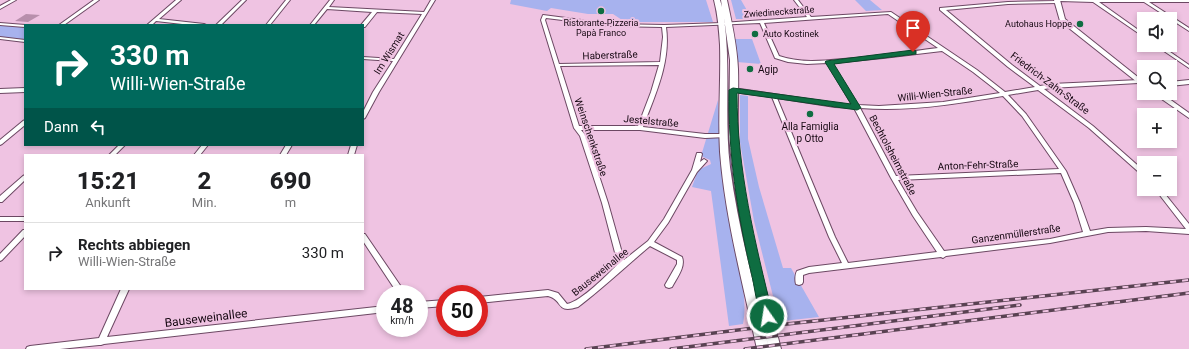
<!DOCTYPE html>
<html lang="de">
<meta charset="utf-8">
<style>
body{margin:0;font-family:Roboto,sans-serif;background:#f2f2f2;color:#202124;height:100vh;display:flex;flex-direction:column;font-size:15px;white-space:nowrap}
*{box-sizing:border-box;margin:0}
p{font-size:13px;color:#757577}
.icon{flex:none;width:22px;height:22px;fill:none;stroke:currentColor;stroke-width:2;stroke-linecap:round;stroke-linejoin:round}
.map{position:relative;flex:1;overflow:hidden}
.panel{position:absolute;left:24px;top:154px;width:340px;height:136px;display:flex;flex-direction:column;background:#fff;border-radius:0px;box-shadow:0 2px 6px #0003}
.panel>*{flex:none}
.guide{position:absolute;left:24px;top:24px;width:340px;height:122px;border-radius:0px;box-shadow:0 2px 6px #0003;background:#00695c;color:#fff;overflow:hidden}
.controls{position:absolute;left:1137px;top:12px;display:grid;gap:8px}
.controls a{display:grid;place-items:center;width:40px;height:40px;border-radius:0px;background:#fff;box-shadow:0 2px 6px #0003;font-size:20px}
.speed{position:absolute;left:376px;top:285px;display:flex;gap:8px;font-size:20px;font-weight:700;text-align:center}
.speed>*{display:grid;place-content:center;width:52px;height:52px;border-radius:50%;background:#fff;box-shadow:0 2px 6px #0003;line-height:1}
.speed small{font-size:10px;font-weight:400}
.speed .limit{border:6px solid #d22;background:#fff;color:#111}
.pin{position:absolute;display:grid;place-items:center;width:34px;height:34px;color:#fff;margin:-41px -17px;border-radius:50% 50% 50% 0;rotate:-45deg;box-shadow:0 0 4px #0007}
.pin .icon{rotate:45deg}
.me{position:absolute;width:44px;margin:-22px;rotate:347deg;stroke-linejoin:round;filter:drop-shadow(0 0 3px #0008)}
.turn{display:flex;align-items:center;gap:14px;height:84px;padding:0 20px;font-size:18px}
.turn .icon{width:52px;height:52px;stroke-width:2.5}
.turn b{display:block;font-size:28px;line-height:34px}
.then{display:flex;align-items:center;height:38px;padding:0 20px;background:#0003;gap:8px;font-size:15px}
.eta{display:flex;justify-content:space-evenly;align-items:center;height:68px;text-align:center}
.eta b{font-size:24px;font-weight:800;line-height:28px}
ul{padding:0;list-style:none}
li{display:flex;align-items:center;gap:12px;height:60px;padding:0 20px;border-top:1px solid #e0e0e0}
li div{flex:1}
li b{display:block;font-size:15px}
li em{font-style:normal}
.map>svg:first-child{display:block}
</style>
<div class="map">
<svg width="1189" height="349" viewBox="0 0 1189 349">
<rect width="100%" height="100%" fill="#efc3e2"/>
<!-- green -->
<path fill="#a7b2ee" d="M511,0H706L713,22H625L613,14H588L551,8L547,11L510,4Z
M731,0H741L752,19H736Z
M855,0H870L882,10L866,11Z
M0,25L25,27V40L0,37Z
M734,39H752L761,64L737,62Z
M740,95L748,96V139L759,187L783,268H791L819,317L783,321L777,298L773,296L754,221L740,142Z
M726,97H728C728,148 735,198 746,248H743C733,197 727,148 726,97Z
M718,100C720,144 723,186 730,228C736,259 749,294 743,324L729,326L711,191L692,187L698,170L711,164L710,160L701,156Z"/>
<!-- building -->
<path fill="#b88fac" d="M26,14L40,15L28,22L15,21Z"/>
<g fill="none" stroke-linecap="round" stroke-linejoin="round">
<!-- minor casing -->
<g stroke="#6c4863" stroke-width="2">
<path id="minor" d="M11,0H16L0,9V6Z
M94,0H99L64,25H59Z
M176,0H181L159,19L204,24L206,25H191L156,21L152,25H147Z
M242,0H246L221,25H216Z
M286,0H290L270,25H266Z
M330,0H334L329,7L424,12L431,0H435L379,92L365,118L363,119V112L373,92L393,61L363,59V57L394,59L422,14L377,12L365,27H363V25H361L372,12L327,9L314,25H310Z
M794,0H798L811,17L891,12L977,70L1005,92L1035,87L1008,67L940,10V8L1008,2L1055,1V0H1189V2H1149L1189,28V31L1144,2H1099L1144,34V37L1093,2L1060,1V3H1058L1008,4L946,10L1012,65L1040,86L1051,84L1140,80L1141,81L1138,83L1051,88L1044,89L1093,126L1144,171V176L1142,175L1089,128L1038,90L1008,95L1026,114L1066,171L1080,203L1090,231L1108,228L1146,227L1186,229L1155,189H1161L1189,224V234L1146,231L1108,232L1050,243L946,256L943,258L941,257L809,273L803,275V282L802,284L799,285L796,284C795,281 795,274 797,271L809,267L842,263L829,237L772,97L733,92L730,90L733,88L835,103L852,105L827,63L807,64L788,62L775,58L760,23L666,27C671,62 655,95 643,127L705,134H724L727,136L726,137L705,138L640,130H581L586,136L608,203L624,260L648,241L664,219L692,170L697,153H701L702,154L700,162L704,159L707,161L697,172L668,223L654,242L682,257C686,267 676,279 672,287L669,288L666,287L665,285L677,264V260L650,246C626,266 603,288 578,307C555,314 564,300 548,296L479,303V297L548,290L558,293L567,304C582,301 607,275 618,264L602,203L580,136L574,128L541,20L543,15L612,24L664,25L722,23L807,17ZM888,14L938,48C906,52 875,57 843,59C822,61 799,63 779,56L764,23ZM546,18L612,26L662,27L663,37L660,62L559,64L545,20ZM942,51L973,72L1000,93L943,102L879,106L858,105L832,63L883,58ZM659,65L651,92L638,126H579L560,66ZM1003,96L1022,116L1059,169L896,176L860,108C908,112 955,104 1003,96ZM777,98L835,107L854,108L891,178L913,216L937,252L848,263L835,237ZM1061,173L1074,203L1083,232L1050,239L944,251L917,212L898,180Z
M0,23L25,25H26H25V27L0,25Z
M0,37L25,40V42L0,39Z
M1155,45H1160L1189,65V68Z
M1189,80V84L1170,86V82Z
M25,88V92L0,93V89Z
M25,120V125L2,144L0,145V140L23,121Z
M119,145H125L115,155H109Z
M202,145H208L200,155H194Z
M286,145H292L286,155H280Z
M351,145H357L354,155H348Z
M25,175V180L2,202H0V196L23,176Z
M0,217H25V221H0Z
M23,230H25V236L2,260L0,261V254Z
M363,234H365L406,294H398L363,241Z
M121,289H129L107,337L385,306V312L104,344L101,345H99L60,349H26L27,347L30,346L99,338Z
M445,300V306L419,308V302Z"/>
</g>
<!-- tertiary casing -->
<g stroke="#6c4863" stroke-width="2">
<path id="tertiary" d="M1054,0H1060L1065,19L1144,82V87L1142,86L1060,21Z
M1153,93H1161L1189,113V118Z"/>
</g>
<!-- secondary casing -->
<g stroke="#6c4863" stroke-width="2">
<path id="secondary" d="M714,0H720L722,7L721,0H727C732,23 737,46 738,69C739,99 736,129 739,160C747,224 765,286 781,349H769L747,255L734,183L729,136L730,60L724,18C731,67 724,118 730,167C738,228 755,289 769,349H757C743,284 725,218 720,152C718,116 721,81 720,45C719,30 718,15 714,0Z"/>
</g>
<!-- minor -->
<use href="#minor" fill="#fff" fill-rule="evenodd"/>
<!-- tertiary -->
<use href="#tertiary" fill="#fff" fill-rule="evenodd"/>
<!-- secondary -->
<use href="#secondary" fill="#fff" fill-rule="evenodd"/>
<!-- rail casing -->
<g stroke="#594252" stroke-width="3.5">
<path id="rail" d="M586,349L787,324L1189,280
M671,349L1020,305
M745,349L1189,293"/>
</g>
<!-- rail -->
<use href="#rail" stroke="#efc3e2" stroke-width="2" stroke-dasharray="6" stroke-linecap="butt"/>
</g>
<!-- route -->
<path fill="#0e6d41" stroke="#09472a" d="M913,50L916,51V54L834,64L861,108L857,110L737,93C737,170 755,242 773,316L771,319H763C756,306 755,287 751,272C737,212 728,152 729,90L733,88L851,104L825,62L826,61Z"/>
<!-- markers -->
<g fill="#0e6d41" stroke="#efc3e2" stroke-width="1.5">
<circle cx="601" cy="11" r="4"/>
<circle cx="1080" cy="24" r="4"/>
<circle cx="755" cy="34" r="4"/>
<circle cx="750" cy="69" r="4"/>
<circle cx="810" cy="114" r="4"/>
</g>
<g text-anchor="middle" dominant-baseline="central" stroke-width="4" stroke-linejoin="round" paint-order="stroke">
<!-- far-street labels -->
<g font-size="9" fill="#160812" stroke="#efc3e2">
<text transform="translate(779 12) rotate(-4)">Zwiedineckstraße</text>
</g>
<!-- far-poi labels -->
<g font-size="9" fill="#160812" stroke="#efc3e2">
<text x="601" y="23">Ristorante-Pizzeria<tspan x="601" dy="10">Papà Franco</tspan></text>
<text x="1072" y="24" text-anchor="end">Autohaus Hoppe</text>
<text x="763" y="34" text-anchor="start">Auto Kostinek</text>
</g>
<!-- street labels -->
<g font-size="10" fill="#160812" stroke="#efc3e2">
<text transform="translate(389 53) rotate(-58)">Im Wismat</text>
<text transform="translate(610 55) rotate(-2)">Haberstraße</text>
<text transform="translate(1050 83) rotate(37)">Friedrich-Zahn-Straße</text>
<text transform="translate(935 94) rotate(-6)">Willi-Wien-Straße</text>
<text transform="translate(651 121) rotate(5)">Jestelstraße</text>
<text transform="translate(591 137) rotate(71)">Weinschenkstraße</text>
<text transform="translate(893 155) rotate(62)">Bechtolsheimstraße</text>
<text transform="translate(978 165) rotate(-2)">Anton-Fehr-Straße</text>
<text transform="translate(1016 234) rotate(-8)">Ganzenmüllerstraße</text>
<text transform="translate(600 272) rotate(-39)">Bauseweinallee</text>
</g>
<!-- poi labels -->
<g font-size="10" fill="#160812" stroke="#efc3e2" text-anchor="start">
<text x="758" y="69">Agip</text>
<text x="810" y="126" text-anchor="middle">Alla Famiglia<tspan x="810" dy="12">p Otto</tspan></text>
</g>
<!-- near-street labels -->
<g font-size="12" fill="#160812" stroke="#efc3e2">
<text transform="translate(206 318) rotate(-7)">Bauseweinallee</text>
</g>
</g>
</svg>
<div class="controls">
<a><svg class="icon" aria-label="sound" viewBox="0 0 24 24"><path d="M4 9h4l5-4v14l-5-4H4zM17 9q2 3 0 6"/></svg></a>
<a><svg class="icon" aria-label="search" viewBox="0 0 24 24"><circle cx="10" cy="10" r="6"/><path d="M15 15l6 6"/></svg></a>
<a>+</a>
<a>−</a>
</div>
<div class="speed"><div>48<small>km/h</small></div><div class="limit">50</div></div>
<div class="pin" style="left:913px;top:52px;background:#d93025"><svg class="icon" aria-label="arrive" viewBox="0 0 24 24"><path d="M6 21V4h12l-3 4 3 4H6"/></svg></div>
<svg class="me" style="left:767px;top:316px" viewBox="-20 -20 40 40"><circle r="17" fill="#0e6d41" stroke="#fff" stroke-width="3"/><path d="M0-11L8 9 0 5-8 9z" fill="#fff"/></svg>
<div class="guide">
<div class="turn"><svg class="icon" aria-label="right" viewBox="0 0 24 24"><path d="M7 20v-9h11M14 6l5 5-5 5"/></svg><div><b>330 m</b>Willi-Wien-Straße</div></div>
<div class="then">Dann<svg class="icon" aria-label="left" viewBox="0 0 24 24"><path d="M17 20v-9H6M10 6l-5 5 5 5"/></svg></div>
</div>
<section class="panel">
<div class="eta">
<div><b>15:21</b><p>Ankunft</p></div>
<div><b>2</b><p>Min.</p></div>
<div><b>690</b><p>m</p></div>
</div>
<ul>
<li><svg class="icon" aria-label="right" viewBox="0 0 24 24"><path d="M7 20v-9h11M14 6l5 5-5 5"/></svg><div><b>Rechts abbiegen</b><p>Willi-Wien-Straße</p></div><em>330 m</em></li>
</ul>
</section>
</div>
